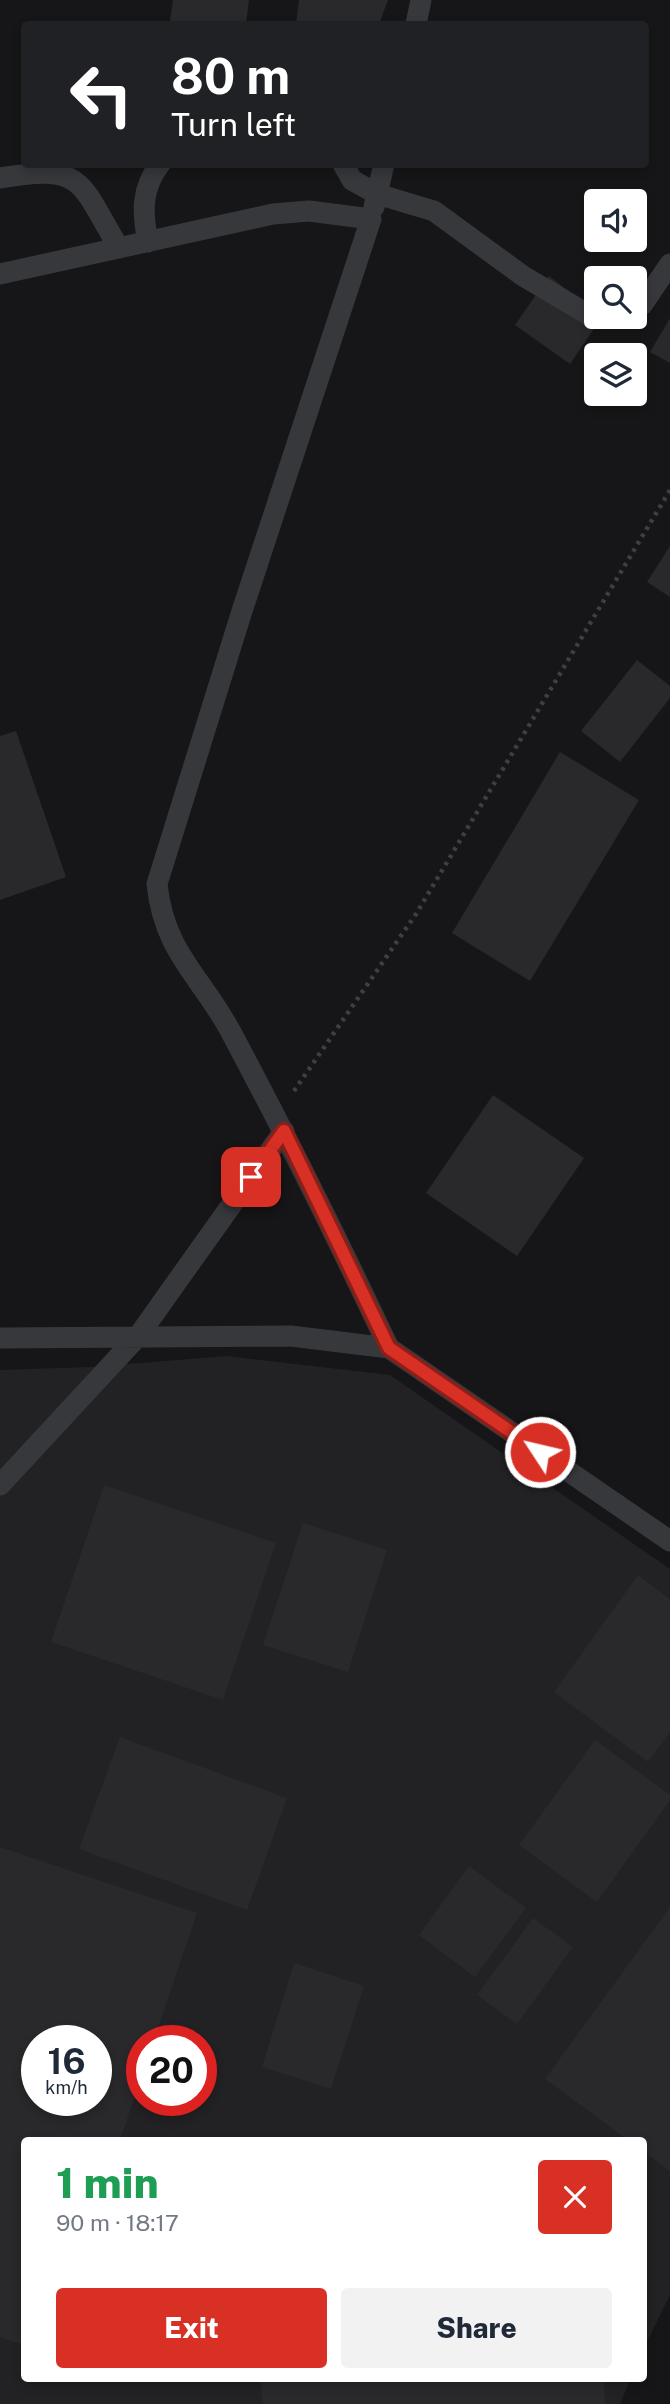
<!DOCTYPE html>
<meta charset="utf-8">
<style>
body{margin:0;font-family:"Public Sans",sans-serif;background:#f2f2f3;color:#1f2937;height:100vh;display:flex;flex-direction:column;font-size:26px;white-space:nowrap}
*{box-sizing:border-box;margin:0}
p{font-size:23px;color:#747a83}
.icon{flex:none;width:38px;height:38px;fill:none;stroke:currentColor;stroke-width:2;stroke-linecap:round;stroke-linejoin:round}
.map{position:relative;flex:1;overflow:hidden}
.panel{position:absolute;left:21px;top:2137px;width:626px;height:245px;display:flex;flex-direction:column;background:#fff;border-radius:7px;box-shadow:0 4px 10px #0003}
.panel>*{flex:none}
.hud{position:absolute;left:21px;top:21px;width:628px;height:147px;border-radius:7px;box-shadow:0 4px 10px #0003;background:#202124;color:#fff;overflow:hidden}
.buttons{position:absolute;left:584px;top:189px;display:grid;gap:14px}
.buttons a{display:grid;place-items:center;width:63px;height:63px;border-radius:7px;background:#fff;box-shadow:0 4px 10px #0003;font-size:35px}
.speed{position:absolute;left:21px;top:2025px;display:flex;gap:14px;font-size:35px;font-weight:700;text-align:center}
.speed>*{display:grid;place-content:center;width:91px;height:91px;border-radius:50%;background:#fff;box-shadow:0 4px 10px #0003;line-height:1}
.speed small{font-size:18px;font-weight:400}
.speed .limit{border:10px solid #d22;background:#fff;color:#111}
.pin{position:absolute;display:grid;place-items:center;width:60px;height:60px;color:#fff;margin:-30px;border-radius:14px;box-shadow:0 4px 10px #0006}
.me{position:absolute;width:77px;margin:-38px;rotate:305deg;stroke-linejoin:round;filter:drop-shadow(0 0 5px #0008)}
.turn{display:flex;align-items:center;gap:24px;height:147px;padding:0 35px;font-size:32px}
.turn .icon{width:91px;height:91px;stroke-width:2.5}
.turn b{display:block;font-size:49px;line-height:60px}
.round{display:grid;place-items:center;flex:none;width:74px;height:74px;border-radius:7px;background:#f2f2f3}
.headline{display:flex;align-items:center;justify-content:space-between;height:119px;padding:0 35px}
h1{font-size:42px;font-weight:800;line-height:52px;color:#1e9e55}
.action{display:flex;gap:14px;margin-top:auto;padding:14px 35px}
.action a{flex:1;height:80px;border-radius:7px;background:#d93025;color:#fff;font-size:28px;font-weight:800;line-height:80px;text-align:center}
.action a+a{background:#f2f2f3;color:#1f2937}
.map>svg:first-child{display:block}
</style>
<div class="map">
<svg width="670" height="2404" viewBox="0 0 670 2404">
<rect width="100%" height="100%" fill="#161618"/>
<!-- built -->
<path fill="#222224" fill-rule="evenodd" d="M227,1356L390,1375L670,1569V2295L644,2348V2140H24V2378H631L620,2404H0V1370L91,1367ZM37,2040H96V2100H37ZM142,2040H201V2100H142Z"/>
<!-- building -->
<path fill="#29292b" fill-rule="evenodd" d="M173,0H249L246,24L170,21Z
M299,0H388L379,24H296Z
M549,276L602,317L570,364L515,325Z
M670,318V363L650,352Z
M670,546V597L647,582Z
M637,660L670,686V698L620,762L581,731Z
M16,731L66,877L0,900V736Z
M560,752L639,800L530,981L452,933Z
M493,1095L584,1158L517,1256L426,1193Z
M104,1485L276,1543L223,1700L51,1642Z
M303,1523L387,1550L348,1672L263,1645Z
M638,1575L670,1599V1732L648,1762L554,1692Z
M120,1737L287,1798L247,1910L79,1849Z
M595,1740L670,1795V1800L597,1902L519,1845Z
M0,1847L197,1913L154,2040H142V2076L120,2140H24V2345L0,2337ZM37,2040H96V2100H37Z
M469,1866L526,1908L475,1977L419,1935Z
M670,1907V2171L644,2152V2140H628L545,2079Z
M533,1918L573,1947L517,2024L477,1995Z
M294,1963L364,1986L331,2089L262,2067Z
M261,2378H604L605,2404H262Z"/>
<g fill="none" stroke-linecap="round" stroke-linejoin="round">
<!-- path -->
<path stroke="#3e3f43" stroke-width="4.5" stroke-dasharray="3.5 5" stroke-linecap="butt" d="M294,1091L416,914L670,490"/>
<!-- lane -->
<path stroke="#37383c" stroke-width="21" d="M416,24L421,0
M343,164L352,180L377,194L434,211L523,276L589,315L597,316
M0,178C85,163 79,182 119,248
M374,207L384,164
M148,242C142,212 141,189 160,164
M0,274L273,214L309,211L371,219L242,611L157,884C164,953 202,977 232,1034C287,1137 339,1242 389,1348
M635,309L642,305L670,264
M0,1338L291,1336L389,1348L670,1541
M0,1485L139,1335L284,1131"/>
</g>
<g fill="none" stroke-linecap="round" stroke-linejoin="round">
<!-- route casing -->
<g stroke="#8d1f18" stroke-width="18">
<path id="route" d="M251,1177L284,1131L389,1348L540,1452"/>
</g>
<!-- route -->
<use href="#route" stroke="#d93025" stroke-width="12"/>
</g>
</svg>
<div class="buttons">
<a><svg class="icon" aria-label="sound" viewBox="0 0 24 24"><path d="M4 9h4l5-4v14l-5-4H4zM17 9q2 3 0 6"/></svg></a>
<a><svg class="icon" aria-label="search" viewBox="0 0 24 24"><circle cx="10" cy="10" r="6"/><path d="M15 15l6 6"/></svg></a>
<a><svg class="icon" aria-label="layers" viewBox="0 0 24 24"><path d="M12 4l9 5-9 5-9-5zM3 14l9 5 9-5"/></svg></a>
</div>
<div class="speed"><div>16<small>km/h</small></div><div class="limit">20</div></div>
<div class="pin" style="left:251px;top:1177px;background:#d93025"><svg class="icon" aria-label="arrive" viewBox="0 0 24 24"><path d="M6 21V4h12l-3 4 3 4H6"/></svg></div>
<svg class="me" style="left:540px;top:1452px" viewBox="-20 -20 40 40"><circle r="17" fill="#d93025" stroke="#fff" stroke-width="3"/><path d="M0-11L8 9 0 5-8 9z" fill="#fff"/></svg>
<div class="hud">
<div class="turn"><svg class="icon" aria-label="left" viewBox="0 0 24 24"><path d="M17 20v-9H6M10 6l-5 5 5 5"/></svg><div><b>80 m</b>Turn left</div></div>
</div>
<section class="panel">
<div class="headline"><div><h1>1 min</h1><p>90 m · 18:17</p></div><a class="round" style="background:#d93025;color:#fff"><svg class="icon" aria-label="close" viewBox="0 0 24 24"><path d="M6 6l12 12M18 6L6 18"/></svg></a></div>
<div class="action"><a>Exit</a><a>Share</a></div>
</section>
</div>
